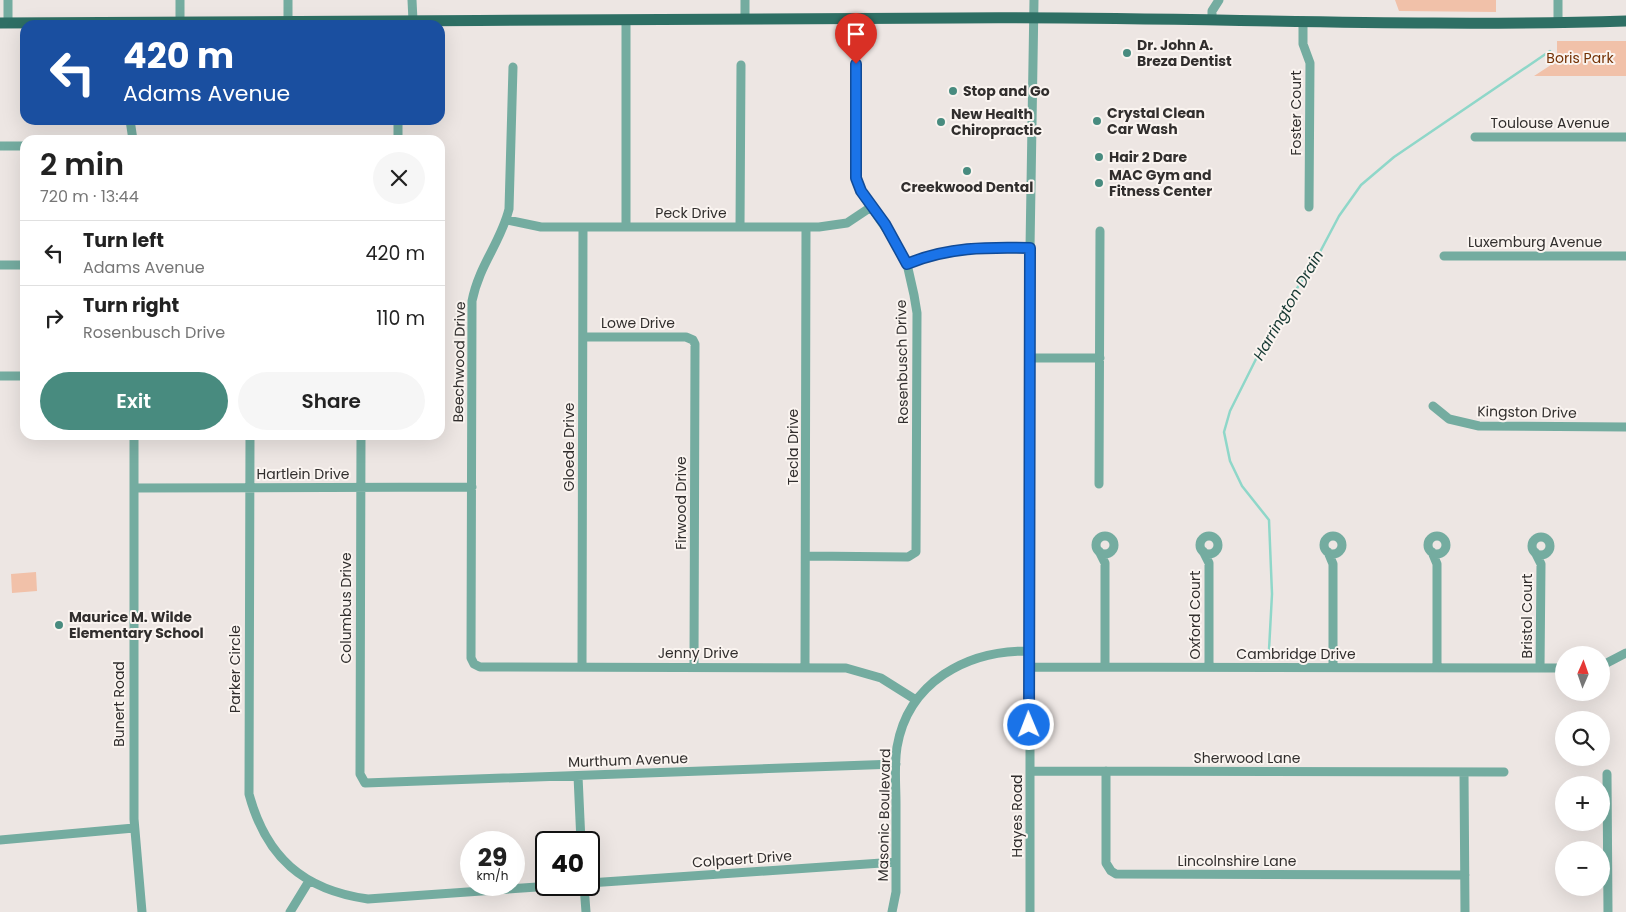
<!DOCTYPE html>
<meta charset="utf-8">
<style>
body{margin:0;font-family:Poppins,sans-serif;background:#f6f6f6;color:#222;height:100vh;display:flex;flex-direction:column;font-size:19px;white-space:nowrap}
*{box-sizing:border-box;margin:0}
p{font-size:16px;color:#767676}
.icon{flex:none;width:28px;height:28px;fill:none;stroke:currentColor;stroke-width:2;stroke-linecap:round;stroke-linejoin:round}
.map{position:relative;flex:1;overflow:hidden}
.panel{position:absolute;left:20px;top:135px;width:425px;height:305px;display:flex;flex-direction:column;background:#fff;border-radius:15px;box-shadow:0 5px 20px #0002}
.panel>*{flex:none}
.hud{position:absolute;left:20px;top:20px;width:425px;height:105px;border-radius:15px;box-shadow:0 5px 20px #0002;background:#1a4fa0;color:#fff;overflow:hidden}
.needle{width:32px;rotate:2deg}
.fabs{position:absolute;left:1555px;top:646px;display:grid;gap:10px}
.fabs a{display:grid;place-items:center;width:55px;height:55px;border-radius:50%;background:#fff;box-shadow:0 5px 20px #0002;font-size:25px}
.speed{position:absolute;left:460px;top:831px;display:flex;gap:10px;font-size:25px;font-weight:700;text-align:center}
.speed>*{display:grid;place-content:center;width:65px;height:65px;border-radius:50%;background:#fff;box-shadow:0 5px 20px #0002;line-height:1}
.speed small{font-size:12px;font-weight:400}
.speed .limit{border:2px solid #111;border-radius:8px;background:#fff;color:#111}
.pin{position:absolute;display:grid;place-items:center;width:42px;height:42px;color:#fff;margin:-51px -21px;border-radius:50% 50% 50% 0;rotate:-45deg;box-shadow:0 0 5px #0007}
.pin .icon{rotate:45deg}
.me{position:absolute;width:55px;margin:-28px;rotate:359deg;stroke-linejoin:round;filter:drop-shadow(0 0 4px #0008)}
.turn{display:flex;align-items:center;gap:18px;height:105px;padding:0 20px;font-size:22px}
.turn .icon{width:65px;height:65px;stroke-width:2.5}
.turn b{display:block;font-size:35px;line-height:42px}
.round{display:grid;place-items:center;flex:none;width:52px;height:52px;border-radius:26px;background:#f6f6f6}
.head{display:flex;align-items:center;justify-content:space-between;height:85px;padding:0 20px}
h1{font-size:30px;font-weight:600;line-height:38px}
.primary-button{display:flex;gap:10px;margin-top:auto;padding:10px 20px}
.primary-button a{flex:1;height:58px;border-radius:30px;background:#488b7f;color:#fff;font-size:20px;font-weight:600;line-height:58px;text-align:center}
.primary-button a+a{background:#f6f6f6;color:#222}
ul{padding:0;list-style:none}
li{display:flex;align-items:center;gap:15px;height:65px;padding:0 20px;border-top:1px solid #e0e0e0}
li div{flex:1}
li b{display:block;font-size:19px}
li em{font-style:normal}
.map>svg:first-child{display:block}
</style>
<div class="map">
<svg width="1626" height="912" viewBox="0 0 1626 912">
<rect width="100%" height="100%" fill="#ede6e3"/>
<!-- green -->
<path fill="#f1c1a9" d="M1395,0H1496V12L1399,11Z
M1557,41H1626V76H1534L1557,61Z
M36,572L37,591L12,593L11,574Z"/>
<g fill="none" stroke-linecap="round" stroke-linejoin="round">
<!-- stream -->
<path stroke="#8fd7c9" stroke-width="2.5" d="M1269,650L1272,594L1269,520L1242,486L1230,461L1224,432L1230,411L1270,331L1320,252L1339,216L1361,185L1394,157L1550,51"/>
<!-- minor -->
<path stroke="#74aca0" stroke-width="9" d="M8,0V23
M288,0V22
M412,0L413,21
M1558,0V23
M1212,18V11L1219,0
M745,19V0
M1303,21V44L1310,63L1309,207
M180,22V0
M513,67L509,209C501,242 479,265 472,301L471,658L474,664L480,667L846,668L881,678L916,700
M130,120L133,140
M1475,137H1626
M398,140V120
M0,146H25
M507,220L541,227H819L847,223L871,207
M626,226V20
M740,227L741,65
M1444,256H1626
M907,264C947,247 987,248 1030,248
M0,265H25
M583,337H686L693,340L695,344L694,667
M1030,358H1100
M0,376H25
M1433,406L1449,419L1479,426L1626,427
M134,435V819L142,912
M250,435L249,794C266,857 303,890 368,899L566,885
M361,435L360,774L365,783L896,764
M1099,484L1100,231
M134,488L472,487
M1200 545a9 9 0 1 1 18 0a9 9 0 1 1-18 0Z
M1428 545a9 9 0 1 1 18 0a9 9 0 1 1-18 0Z
M1324 545a9 9 0 1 1 18 0a9 9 0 1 1-18 0Z
M1096 545a9 9 0 1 1 18 0a9 9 0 1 1-18 0Z
M1532 546a9 9 0 1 1 18 0a9 9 0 1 1-18 0Z
M1099,551L1105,563V667
M1203,551L1209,563V667
M1328,552L1333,564V667
M1432,552L1437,564V668
M1535,552L1541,564L1540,668
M807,556L908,557L916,552L917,313L914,295L907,264L898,246L864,197L856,178V65
M1601,666L1626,653
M582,667L583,227
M805,667L806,227
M1029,667L1564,668
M1031,771L1504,772
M1106,771V863L1111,871L1116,874L1465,875
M1464,772L1465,912
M1607,774L1608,912
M578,776L581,842
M0,840L134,828
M589,883L896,862
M584,885L586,912
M290,912L309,881
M892,912L896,892C896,863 896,834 896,804C896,785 894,766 897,747C908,682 967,650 1029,651
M1030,912V248L1034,0"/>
<!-- major -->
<path stroke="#2e6f64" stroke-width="11" d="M0,23C319,22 637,19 956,18C1179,16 1403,28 1626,21"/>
</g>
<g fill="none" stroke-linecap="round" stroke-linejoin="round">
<!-- route casing -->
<g stroke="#114b97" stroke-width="12">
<path id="route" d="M856,64V178L861,191L885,224L907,264C947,247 987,247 1030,248L1029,725"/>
</g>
<!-- route -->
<use href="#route" stroke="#1a73e8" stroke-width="9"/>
</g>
<!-- markers -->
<g fill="#488b7f" stroke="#faf4f0" stroke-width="2">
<circle cx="1127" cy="53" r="5"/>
<circle cx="953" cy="91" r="5"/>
<circle cx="1097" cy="121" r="5"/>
<circle cx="941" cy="122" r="5"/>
<circle cx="1099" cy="157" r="5"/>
<circle cx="967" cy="171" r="5"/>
<circle cx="1099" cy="183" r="5"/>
<circle cx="59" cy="625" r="5"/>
</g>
<g text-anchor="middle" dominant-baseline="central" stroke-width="4" stroke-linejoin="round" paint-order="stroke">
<!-- poi labels -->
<g font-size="14" font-weight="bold" fill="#312e2d" stroke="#faf4f0" text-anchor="start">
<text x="1137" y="45">Dr. John A.<tspan x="1137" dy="16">Breza Dentist</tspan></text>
<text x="963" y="91">Stop and Go</text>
<text x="1107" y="113">Crystal Clean<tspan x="1107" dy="16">Car Wash</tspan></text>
<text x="951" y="114">New Health<tspan x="951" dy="16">Chiropractic</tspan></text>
<text x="1109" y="157">Hair 2 Dare</text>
<text x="1109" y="175">MAC Gym and<tspan x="1109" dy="16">Fitness Center</tspan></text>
<text x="967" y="187" text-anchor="middle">Creekwood Dental</text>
<text x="69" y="617">Maurice M. Wilde<tspan x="69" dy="16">Elementary School</tspan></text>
</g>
<!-- park labels -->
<g font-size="14" fill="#743205" stroke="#faf4f0">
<text x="1580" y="58">Boris Park</text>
</g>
<!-- street labels -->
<g font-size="14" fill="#312e2d" stroke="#faf4f0">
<text transform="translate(1296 113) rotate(-90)">Foster Court</text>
<text x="1550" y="123">Toulouse Avenue</text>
<text x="691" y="213">Peck Drive</text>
<text x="1535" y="242">Luxemburg Avenue</text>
<text x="638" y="323">Lowe Drive</text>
<text transform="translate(459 362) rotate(-89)">Beechwood Drive</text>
<text transform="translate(902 362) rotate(-91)">Rosenbusch Drive</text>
<text transform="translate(1527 412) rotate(1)">Kingston Drive</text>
<text transform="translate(569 447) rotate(-90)">Gloede Drive</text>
<text transform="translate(793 447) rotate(-90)">Tecla Drive</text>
<text x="303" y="474">Hartlein Drive</text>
<text transform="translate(681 503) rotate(-90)">Firwood Drive</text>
<text transform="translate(346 608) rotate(-90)">Columbus Drive</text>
<text transform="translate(1195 615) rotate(-90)">Oxford Court</text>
<text transform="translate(1527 616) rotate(-90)">Bristol Court</text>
<text x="698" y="653">Jenny Drive</text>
<text x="1296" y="654">Cambridge Drive</text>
<text transform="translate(235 669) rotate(-90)">Parker Circle</text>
<text transform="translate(119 704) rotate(-90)">Bunert Road</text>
<text x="1247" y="758">Sherwood Lane</text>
<text transform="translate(628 760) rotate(-2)">Murthum Avenue</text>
<text transform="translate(884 815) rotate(-89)">Masonic Boulevard</text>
<text transform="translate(1017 816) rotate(-90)">Hayes Road</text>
<text transform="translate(742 859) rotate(-4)">Colpaert Drive</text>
<text x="1237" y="861">Lincolnshire Lane</text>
</g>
<!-- water labels -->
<g font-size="15" font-style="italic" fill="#143731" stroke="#faf4f0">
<text transform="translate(1288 305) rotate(-60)">Harrington Drain</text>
</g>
</g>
</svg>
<div class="fabs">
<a><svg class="needle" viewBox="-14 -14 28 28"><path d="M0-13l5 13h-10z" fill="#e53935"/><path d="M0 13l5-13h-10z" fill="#767676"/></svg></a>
<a><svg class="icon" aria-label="search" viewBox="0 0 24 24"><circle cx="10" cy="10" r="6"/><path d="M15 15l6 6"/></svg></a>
<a>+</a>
<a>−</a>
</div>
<div class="speed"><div>29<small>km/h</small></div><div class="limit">40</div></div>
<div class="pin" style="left:856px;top:64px;background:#d93025"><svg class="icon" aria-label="arrive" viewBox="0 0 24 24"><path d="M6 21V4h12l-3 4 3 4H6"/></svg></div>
<svg class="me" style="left:1029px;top:725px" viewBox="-20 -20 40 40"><circle r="17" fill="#1a73e8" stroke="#fff" stroke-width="3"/><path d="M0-11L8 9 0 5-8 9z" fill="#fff"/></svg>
<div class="hud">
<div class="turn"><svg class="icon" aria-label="left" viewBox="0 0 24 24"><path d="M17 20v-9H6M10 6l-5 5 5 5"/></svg><div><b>420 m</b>Adams Avenue</div></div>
</div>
<section class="panel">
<div class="head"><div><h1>2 min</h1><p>720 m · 13:44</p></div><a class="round"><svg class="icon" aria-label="close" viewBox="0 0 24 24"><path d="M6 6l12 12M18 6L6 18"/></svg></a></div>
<ul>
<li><svg class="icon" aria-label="left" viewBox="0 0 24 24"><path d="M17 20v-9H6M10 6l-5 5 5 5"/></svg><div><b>Turn left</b><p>Adams Avenue</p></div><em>420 m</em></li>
<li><svg class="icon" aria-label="right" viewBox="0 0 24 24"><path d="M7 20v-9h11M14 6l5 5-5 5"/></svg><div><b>Turn right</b><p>Rosenbusch Drive</p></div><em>110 m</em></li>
</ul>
<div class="primary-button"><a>Exit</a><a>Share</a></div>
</section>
</div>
